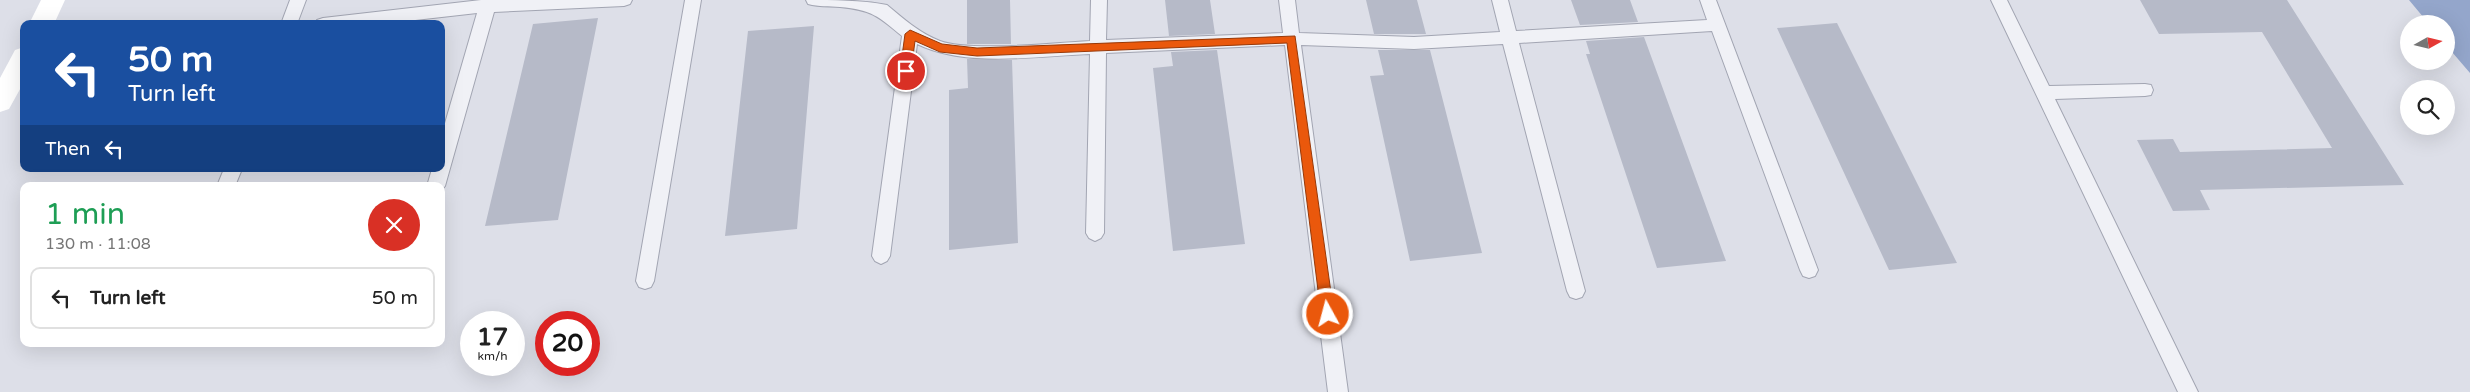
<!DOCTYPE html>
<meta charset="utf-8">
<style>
body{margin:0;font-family:"Varela Round",sans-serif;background:#f6f6f6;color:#222;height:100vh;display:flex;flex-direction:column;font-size:19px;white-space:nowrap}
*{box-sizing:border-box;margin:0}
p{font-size:16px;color:#767676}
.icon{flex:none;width:28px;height:28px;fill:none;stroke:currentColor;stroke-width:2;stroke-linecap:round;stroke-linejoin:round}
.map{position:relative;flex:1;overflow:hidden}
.sheet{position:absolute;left:20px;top:182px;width:425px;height:165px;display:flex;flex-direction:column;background:#fff;border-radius:10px;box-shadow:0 5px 20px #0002}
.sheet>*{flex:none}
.top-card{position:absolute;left:20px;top:20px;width:425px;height:152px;border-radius:10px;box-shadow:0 5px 20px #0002;background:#1a4fa0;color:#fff;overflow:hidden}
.needle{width:32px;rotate:82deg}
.fabs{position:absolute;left:2400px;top:15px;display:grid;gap:10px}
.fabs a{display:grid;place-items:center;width:55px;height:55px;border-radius:50%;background:#fff;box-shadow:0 5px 20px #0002;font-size:25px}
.speed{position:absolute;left:460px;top:311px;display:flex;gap:10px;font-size:25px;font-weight:700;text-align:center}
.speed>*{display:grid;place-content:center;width:65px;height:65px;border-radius:50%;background:#fff;box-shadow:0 5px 20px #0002;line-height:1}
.speed small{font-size:12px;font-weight:400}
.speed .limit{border:8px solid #d22;background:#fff;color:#111}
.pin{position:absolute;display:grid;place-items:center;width:42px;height:42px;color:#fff;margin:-21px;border:2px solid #fff;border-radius:50%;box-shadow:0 1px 5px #0007}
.me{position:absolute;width:55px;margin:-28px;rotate:353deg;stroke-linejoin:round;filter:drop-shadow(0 0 4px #0008)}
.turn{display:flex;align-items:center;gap:18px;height:105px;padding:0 25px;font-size:22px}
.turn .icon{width:65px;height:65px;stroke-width:2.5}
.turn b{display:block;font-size:35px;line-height:42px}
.then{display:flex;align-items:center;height:48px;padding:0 25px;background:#0003;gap:10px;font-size:19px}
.round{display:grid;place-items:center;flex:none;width:52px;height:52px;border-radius:26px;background:#f6f6f6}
.head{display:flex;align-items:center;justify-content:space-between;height:85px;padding:0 25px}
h1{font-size:30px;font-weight:600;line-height:38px;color:#1e9e55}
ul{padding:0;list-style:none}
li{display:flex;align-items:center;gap:15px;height:62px;margin:0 10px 8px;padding:0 15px;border:2px solid #e0e0e0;border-radius:10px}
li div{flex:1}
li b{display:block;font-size:19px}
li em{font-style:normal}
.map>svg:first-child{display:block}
</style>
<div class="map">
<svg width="2470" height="392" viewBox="0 0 2470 392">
<rect width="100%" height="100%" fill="#dddfe8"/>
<!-- water -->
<path fill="#94a6cb" d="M2409,0H2470V73L2446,45V24H2429Z"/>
<!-- building -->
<path fill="#b6bac8" d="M967,0H1010L1011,44H967Z
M1165,0H1210L1215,34L1169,36Z
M1366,0H1417L1426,34H1374Z
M1571,0H1630L1638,22L1580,25Z
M2140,0H2287L2404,185L2200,190L2210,210L2173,211L2137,140L2173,139L2180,152L2332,148L2262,32L2159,34Z
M598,18L558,220L485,226L533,24Z
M1837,23L1957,263L1889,270L1777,28Z
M814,26L797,229L725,236L748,31Z
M1644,37L1726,261L1657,268L1586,54H1590L1586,41Z
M1217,50L1245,244L1173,251L1153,68L1173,66L1171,52Z
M1378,50H1430L1482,253L1410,261L1370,76L1384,75Z
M967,59L1012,60L1018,243L949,250V90L968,88Z"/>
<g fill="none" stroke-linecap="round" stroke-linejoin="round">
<!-- lane casing -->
<g stroke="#a2a5b2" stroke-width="2">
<path id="lane" d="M290,0H306L297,24H281Z
M481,0H632L630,4L624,6L494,12L445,186L441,191V186H427L432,169H441V137L477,13L380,24H315L317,20L323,18Z
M685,0H701L654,281L651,287L645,289L639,287L636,281Z
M806,0C833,0 861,0 887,5C904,19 919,33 940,41C970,52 1055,43 1090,41L1091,0H1107L1106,40L1283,33L1279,0H1295L1299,33L1414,37L1500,32L1492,0H1508L1516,31L1707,20L1700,0H1716L1818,270L1815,276L1809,278L1803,276L1800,270L1712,31L1519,43L1585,291L1582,297L1576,299L1570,297L1567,291L1503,44L1414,49L1301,45L1348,392H1328L1285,45L1106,53L1104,233L1101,238L1095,241L1089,238L1086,233L1090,54C1035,56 967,68 917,44L890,256L887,261L881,264L875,261L872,256L902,36C878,16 872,10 840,7C829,6 819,7 808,4Z
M1991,0H2007L2049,86L2145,84L2151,85L2153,90L2151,95L2145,96L2055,99L2198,392H2178Z
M224,169H242L235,186H217Z"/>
</g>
<!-- lane -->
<use href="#lane" fill="#f0f1f6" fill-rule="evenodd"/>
<!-- secondary -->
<path fill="#fff" fill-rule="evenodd" d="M41,0H65L54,24H29Z
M24,47V82L9,109L0,112V78L15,50Z"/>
</g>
<!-- route -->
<path fill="#ea580c" stroke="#983908" d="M910,30L942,44L977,48L1295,36L1334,314L1332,317L1328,319L1321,314L1287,43L977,56L940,52L915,41L911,71L906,75L900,71L905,34Z"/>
</svg>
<div class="fabs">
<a><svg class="needle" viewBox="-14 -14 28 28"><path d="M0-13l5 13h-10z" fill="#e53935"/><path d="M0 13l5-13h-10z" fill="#767676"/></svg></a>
<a><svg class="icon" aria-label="search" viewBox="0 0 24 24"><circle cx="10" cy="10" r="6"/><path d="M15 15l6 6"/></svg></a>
</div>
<div class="speed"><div>17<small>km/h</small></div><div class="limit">20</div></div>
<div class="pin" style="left:906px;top:71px;background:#d93025"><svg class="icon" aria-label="arrive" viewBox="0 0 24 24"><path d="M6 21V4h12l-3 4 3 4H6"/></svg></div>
<svg class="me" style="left:1328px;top:314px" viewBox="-20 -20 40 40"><circle r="17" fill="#ea580c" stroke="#fff" stroke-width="3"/><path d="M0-11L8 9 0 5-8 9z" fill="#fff"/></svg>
<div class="top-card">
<div class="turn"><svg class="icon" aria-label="left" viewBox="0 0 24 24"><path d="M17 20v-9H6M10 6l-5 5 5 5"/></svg><div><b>50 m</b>Turn left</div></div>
<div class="then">Then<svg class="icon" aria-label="left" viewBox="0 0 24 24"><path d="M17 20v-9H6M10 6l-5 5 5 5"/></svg></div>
</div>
<section class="sheet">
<div class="head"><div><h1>1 min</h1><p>130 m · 11:08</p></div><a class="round" style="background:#d93025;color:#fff"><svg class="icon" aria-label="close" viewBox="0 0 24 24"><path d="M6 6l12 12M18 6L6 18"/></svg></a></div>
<ul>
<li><svg class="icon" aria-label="left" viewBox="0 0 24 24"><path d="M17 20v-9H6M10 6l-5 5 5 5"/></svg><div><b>Turn left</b></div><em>50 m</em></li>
</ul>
</section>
</div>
